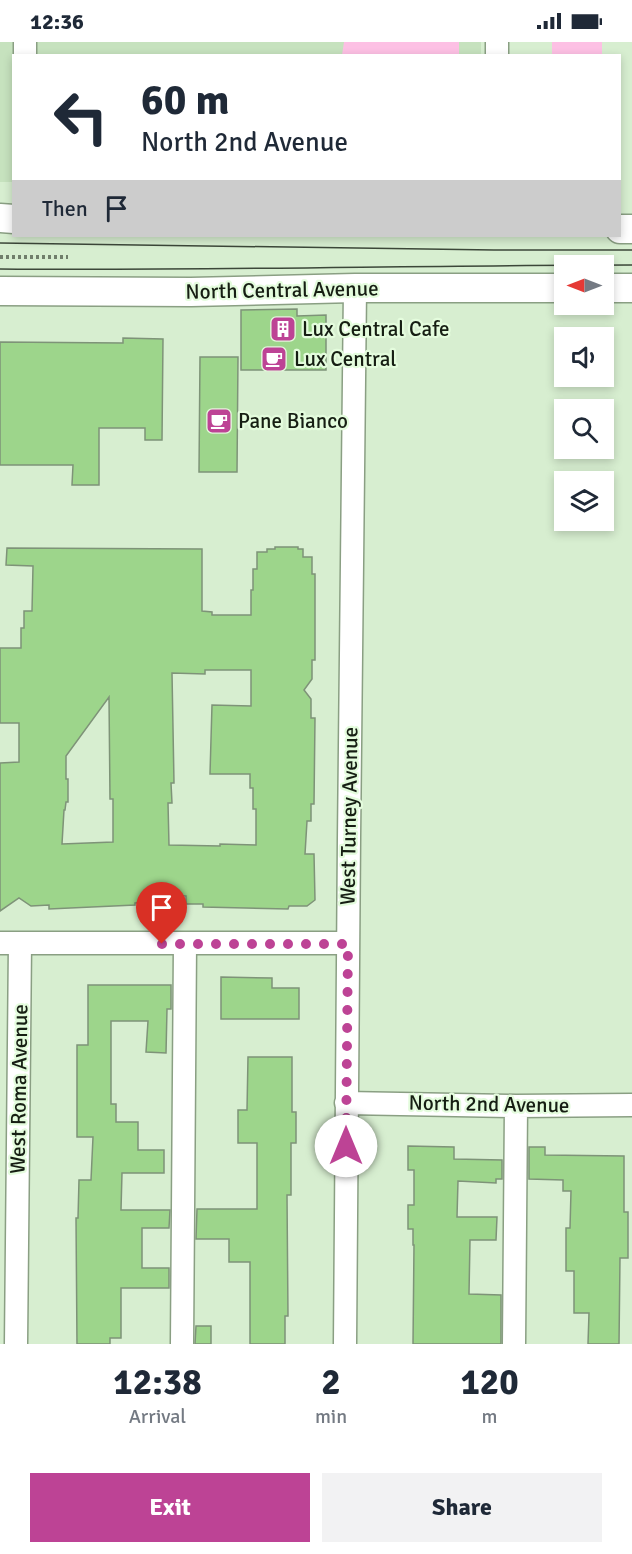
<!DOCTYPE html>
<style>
body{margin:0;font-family:Signika,sans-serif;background:#f2f2f3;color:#1f2937;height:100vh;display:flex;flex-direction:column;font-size:22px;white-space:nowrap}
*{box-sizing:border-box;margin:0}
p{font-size:20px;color:#747a83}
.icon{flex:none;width:33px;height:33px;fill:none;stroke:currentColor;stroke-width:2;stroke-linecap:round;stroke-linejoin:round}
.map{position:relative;height:1302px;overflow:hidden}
.side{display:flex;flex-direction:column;background:#fff;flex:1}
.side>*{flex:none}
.guide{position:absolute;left:12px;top:12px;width:609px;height:183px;border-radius:0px;box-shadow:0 3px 9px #0003;background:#fff;color:#1f2937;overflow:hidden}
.needle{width:39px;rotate:270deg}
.controls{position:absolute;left:554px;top:213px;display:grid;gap:12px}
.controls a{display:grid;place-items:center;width:60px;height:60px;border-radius:0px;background:#fff;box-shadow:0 3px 9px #0003;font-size:30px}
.pin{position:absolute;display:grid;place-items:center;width:51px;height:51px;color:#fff;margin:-62px -26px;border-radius:50% 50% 50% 0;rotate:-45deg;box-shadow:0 0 6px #0007}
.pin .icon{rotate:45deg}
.me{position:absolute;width:66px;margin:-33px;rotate:0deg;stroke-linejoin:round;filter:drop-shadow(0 0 4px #0008)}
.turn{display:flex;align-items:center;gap:21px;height:126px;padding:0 30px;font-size:27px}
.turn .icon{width:78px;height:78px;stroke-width:2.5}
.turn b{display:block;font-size:42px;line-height:51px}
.then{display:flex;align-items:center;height:57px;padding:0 30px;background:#0003;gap:12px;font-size:22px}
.eta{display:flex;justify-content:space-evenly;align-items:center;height:102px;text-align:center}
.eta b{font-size:36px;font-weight:800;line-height:42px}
.button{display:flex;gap:12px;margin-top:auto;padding:12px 30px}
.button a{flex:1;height:69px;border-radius:0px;background:#bd4395;color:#fff;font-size:24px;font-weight:800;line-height:69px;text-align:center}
.button a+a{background:#f2f2f3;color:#1f2937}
.status{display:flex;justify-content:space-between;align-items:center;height:42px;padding:0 30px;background:#fff;direction:ltr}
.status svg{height:16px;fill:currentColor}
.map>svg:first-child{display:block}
</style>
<div class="status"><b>12:36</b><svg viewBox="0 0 49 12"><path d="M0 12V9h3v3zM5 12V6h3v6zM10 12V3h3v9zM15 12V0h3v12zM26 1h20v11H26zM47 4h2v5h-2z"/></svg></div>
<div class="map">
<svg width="632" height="1302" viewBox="0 0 632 1302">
<rect width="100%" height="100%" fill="#d7eed0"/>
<!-- built -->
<path fill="#c6e2be" d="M0,0H481V14H14L13,140H0Z"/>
<!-- green -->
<path fill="#fdc0e4" d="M344,0H459V13H342Z
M552,0H602V13H552Z"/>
<!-- building -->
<path fill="#9dd58b" stroke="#7e9378" stroke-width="1.5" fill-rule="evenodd" d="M297,267V274L326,273V328H241V268Z
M123,296L163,297L162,398H145V386H99V443H72L73,423H0V300L123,301Z
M200,315H238L237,430H199Z
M275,505H298V507H303V515H312V532H315V618H312V637L304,648L311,657V676H315L314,762H311V779H307L305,812H314L315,858L307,864H289L288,867L203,865V862H186V854L151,852V860L135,861V863L49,867V863L31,864L19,856L0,869V721L19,720V681H0V606H21V586H24V569H32L33,524L6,523L7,506L202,507V569L212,570V573H251V548H253V527H257V510H267V507H275ZM205,628H251V664L212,663L210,732H250V746H253V767H256V803L220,802V804L169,803L168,761H172L171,741H174L172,631L205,632ZM109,655L110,757H113V800L62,802L64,768H65L66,760H68V737H66V714Z
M221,935L272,936V946H299V977H221Z
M88,943H171V967H167L166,1011L146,1010L148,979H111V1062H116V1080H138V1108H164V1131H122L121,1168H170L169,1186H142V1226H169V1246H121V1296H110V1302H77L76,1176H78L79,1138H91L93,1095H77V1003H88Z
M248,1015H292V1070H296V1101H291V1153H287L288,1274H285V1302H250V1220H229V1197H196L197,1167H257V1101H238V1068H247Z
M408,1104L454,1105V1117L502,1118V1137H496V1141L458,1139L457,1175H497L496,1198H470L469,1252L501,1253V1302H413L414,1203H413V1187H408V1163H414V1128H408Z
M529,1105H545V1113L624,1114V1170H628V1216H620L619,1302H588L589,1271H574V1229H566V1186H570L571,1149H563V1138L529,1137Z
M196,1284H211V1302H195Z"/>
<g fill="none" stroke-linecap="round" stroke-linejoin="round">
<!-- minor casing -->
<g stroke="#8a9f83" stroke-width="25">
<path id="minor" d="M497,0V14
M25,14V0
M0,901H348
M346,1061L516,1064L632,1063
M16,1302L20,901
M182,1302L185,902
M345,1302L349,796L355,246
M514,1302L516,1064"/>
</g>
<!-- major casing -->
<g stroke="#8a9f83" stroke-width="31">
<path id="major" d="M0,176L14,177
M620,187H632
M603,246H632
M0,249L191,250L355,246H564"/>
</g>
<!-- path -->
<path stroke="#707e6b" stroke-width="4" stroke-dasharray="3 3" stroke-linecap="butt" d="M0,215H68"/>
<!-- minor -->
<use href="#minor" stroke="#fff" stroke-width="22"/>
<!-- major -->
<use href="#major" stroke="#fff" stroke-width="28"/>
<!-- tram -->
<path stroke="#3c4739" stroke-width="1.5" d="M0,201L494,208H632
M0,227C211,229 421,223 632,223"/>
</g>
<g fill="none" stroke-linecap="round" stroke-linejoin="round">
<!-- route -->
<path stroke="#bd4395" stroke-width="10" stroke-dasharray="0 18" d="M162,902H348L346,1104"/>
</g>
<!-- icons -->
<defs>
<g id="building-square" transform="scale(1.35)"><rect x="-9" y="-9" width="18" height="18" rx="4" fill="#bd4395" stroke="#e4fcdd"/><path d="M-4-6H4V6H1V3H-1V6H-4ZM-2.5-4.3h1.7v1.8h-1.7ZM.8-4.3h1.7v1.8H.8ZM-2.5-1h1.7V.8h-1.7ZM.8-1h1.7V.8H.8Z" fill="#fff"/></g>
<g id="cafe-square" transform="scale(1.35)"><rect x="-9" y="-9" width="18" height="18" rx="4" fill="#bd4395" stroke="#e4fcdd"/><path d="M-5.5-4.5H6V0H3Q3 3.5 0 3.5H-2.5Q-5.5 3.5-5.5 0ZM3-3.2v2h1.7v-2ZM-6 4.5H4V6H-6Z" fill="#fff"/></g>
</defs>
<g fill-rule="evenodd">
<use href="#building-square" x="283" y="287"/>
<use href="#cafe-square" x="274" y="317"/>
<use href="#cafe-square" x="219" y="379"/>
</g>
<g text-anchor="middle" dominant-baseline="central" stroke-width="4.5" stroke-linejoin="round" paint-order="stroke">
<!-- street labels -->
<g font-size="21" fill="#161e13" stroke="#e4fcdd">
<text transform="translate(282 248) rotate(-1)">North Central Avenue</text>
<text transform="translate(349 774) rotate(-89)">West Turney Avenue</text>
<text transform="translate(19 1047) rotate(-89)">West Roma Avenue</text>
<text transform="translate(489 1062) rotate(1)">North 2nd Avenue</text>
</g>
<!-- poi labels -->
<g font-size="21" fill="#161e13" stroke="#e4fcdd" text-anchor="start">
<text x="302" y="287">Lux Central Cafe</text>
<text x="294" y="317">Lux Central</text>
<text x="238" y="379">Pane Bianco</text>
</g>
</g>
</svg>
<div class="controls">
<a><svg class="needle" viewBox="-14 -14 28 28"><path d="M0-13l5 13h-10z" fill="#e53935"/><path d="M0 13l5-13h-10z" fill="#747a83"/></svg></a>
<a><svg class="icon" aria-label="sound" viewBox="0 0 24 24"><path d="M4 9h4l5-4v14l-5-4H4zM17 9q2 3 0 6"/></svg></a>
<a><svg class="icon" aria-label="search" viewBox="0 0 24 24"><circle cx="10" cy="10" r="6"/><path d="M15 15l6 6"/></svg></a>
<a><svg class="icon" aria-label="layers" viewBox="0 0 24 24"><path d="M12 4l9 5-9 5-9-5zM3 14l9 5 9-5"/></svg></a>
</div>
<div class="pin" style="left:162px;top:902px;background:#d93025"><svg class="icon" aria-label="arrive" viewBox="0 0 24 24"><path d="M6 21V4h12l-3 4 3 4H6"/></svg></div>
<svg class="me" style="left:346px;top:1104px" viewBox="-20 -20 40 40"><circle r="19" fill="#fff"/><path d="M0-13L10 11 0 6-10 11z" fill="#bd4395"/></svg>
<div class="guide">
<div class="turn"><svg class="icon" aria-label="left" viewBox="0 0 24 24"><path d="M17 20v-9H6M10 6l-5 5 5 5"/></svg><div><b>60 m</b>North 2nd Avenue</div></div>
<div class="then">Then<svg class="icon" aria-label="arrive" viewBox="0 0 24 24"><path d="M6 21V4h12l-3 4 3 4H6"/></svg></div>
</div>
</div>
<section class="side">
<div class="eta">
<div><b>12:38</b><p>Arrival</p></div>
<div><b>2</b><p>min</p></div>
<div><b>120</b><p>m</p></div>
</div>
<div class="button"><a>Exit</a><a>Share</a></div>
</section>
